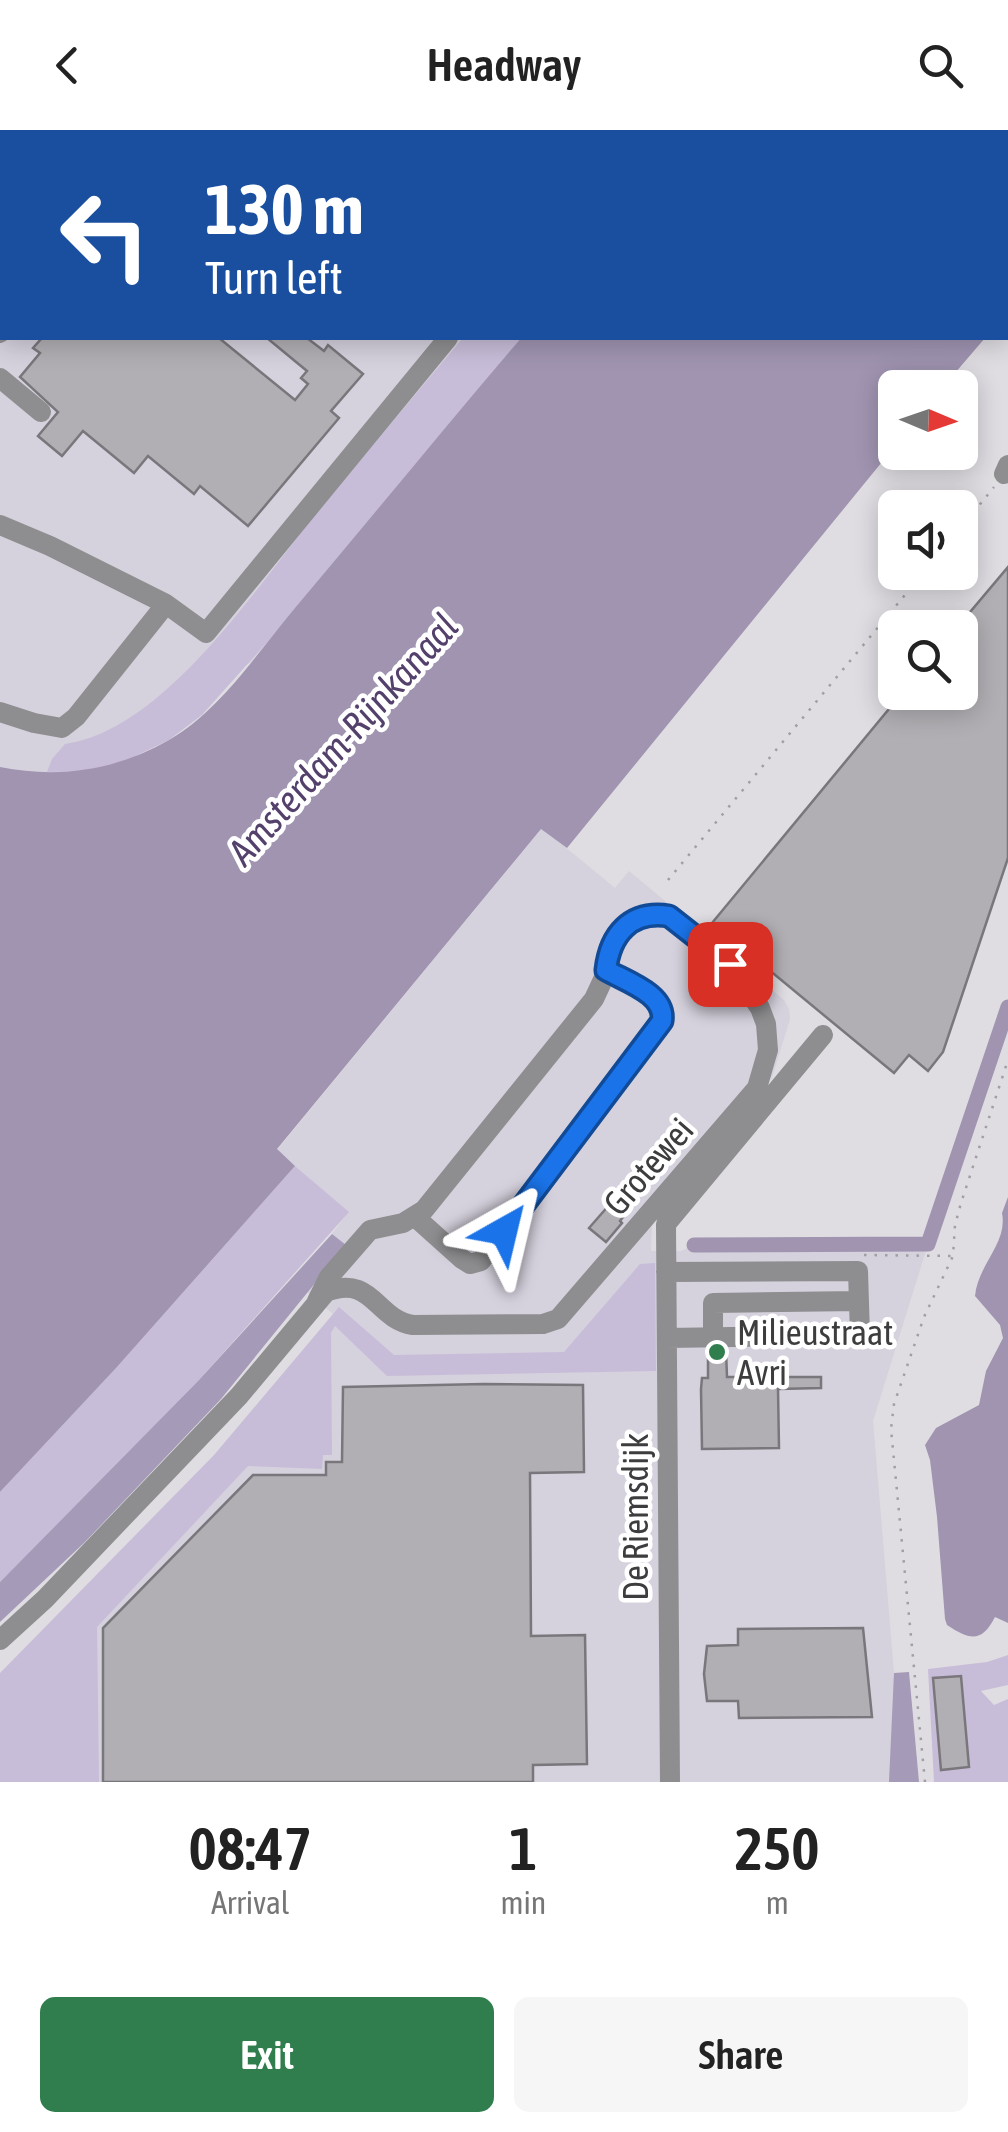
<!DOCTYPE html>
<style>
body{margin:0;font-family:"Asap Condensed",sans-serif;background:#f6f6f6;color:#222;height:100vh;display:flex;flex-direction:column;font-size:38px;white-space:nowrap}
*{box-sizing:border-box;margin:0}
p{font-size:32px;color:#767676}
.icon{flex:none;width:55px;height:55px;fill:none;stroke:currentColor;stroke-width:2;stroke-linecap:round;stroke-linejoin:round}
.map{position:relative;height:1652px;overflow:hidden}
.panel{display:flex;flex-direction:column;background:#fff;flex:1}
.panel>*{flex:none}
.top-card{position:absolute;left:0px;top:0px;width:1010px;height:210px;box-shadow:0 5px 25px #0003;background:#1a4fa0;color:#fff;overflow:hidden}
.needle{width:65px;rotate:92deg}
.fabs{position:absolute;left:878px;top:240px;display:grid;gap:20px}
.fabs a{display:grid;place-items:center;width:100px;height:100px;border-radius:15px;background:#fff;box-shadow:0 5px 25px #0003;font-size:50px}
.pin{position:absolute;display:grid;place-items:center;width:85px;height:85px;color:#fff;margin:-42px;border-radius:20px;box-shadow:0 5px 15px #0006}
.me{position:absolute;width:110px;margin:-55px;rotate:37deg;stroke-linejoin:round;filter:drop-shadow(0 0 8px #0008)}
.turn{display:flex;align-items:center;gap:35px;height:210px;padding:0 40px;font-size:45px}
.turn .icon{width:130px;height:130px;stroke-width:2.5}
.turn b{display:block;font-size:70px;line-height:85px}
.eta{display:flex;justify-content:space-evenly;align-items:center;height:170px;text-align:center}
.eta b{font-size:60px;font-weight:600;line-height:70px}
.primary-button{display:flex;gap:20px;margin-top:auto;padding:20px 40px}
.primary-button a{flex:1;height:115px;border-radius:15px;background:#307e4d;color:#fff;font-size:40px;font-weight:600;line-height:115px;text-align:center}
.primary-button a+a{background:#f6f6f6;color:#222}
header{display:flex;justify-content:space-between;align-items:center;height:130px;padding:0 40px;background:#fff;font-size:45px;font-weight:600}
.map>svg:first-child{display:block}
</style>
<header><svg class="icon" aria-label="back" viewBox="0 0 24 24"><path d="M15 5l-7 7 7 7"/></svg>Headway<svg class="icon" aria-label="search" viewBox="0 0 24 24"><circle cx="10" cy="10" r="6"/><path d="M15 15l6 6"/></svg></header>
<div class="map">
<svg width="1008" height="1652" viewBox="0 0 1008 1652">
<rect width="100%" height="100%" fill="#dfdde2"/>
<!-- built -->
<path fill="#d5d1dd" d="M0,0H661L2,2V208H488L305,501L0,679Z
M542,698L615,758L629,741L784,870L789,879L790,889L772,948L652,1095L651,1121H681L694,1115L928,1114L873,1291L894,1543L895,1652H66L60,1509L333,1184L307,1162L346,1116L332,1104L348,1082L277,1020Z"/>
<!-- green -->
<path fill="#c8bdd9" d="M463,208H521L269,510L202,585L169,610L121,633L81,641L47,642L52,629L65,614C162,601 254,461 312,389C362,328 412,268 463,208Z
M295,1036L349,1082L199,1250L0,1452V1362L117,1237Z
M655,1133L656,1241L387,1246L335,1196L331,1203L332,1325H323L322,1339L248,1336L97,1497L99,1652H0V1543L214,1325L339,1177L394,1225L564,1222L640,1134Z
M1008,1525V1555L981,1561L994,1575L1008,1569V1652H934L928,1539L987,1532Z"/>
<!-- forest -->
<path fill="#a59ab7" d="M332,1104L346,1115L221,1269L85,1412L0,1492V1452L199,1250Z
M909,1542L919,1652H889L894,1543Z"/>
<!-- water -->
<path fill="#a094b1" d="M521,208H985L943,257L895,258V316L567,718L541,699L277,1019L295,1036L117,1237L0,1362V637C59,649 117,640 169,610C220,581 258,522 295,478C371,388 445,297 521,208Z
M1008,1067V1493L995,1487C982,1512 971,1511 947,1495L945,1489L937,1387L930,1330L925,1315L936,1298L979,1275L986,1241L1003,1208L1000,1195L975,1166C978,1134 1008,1113 1002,1083Z"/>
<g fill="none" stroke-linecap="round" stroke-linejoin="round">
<!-- stream -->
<path stroke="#a094b1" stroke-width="4" d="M244,0L247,2
M108,2L110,0
M545,2L547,0
M0,131L2,128"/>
<!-- canal -->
<path stroke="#a094b1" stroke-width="15" d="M694,1115L928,1114L1008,877"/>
</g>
<!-- building -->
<path fill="#b1afb3" stroke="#79777c" stroke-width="2.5" d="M42,208H219L295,270L308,254L301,248L307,241L267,208H307L324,221L328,215L363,244L331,281L339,288L248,396L200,356L194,364L148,326L134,343L83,301L62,326L38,306L58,282L20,247L40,223L33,218Z
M1008,437V728L943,922L928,941L909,925L894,943L712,793L903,562H960V494Z
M610,1074L623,1087L620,1091L622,1093L606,1112L589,1098Z
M708,1221H726L727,1247H821V1258L778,1259L779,1318L702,1319L701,1259L702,1248H708Z
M484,1254L583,1255L584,1342L530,1343L531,1506L585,1505L587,1634L533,1635V1652H103V1498L253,1345H326V1332H342L343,1257Z
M863,1498L872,1587L739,1588L738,1571H707L704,1544L707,1516L738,1515V1499Z
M961,1546L969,1637L941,1640L933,1548Z"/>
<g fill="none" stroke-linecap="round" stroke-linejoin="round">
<!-- path -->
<path stroke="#a09fa2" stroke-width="2.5" stroke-dasharray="2.5 8" stroke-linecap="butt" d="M960,399L994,357
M668,750L924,442
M864,1125L951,1126
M925,1652L891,1299L894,1274L924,1187L953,1126L955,1095L961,1073L1008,930"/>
<!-- minor -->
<path stroke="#8e8e90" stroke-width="20" d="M163,2L165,0
M618,2L620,0
M0,203L2,200
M0,248L41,282
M1004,344L1008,335
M0,395L50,416L166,474
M0,582L34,593L62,598L76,587L166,474L206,503L448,208
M414,1086L462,1129L470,1134L481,1131L662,891C666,864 627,852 607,841
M666,1142L858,1141L860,1205L667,1208
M713,1207V1173L858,1171
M0,1510L45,1469L239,1266L326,1162C373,1144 375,1189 413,1195L543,1194L558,1189L757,958L768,920L766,894L760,878L730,834L669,786L650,784L631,792L609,817L607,841L594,869L424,1080L403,1093L370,1100L329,1147L317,1171
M670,1652L666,1094L823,905"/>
</g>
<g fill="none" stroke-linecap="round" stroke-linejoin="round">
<!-- route casing -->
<g stroke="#114b97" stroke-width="25">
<path id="route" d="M504,1101L662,891C666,864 627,852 606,840C610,805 630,780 669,786L730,834"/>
</g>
<!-- route -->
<use href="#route" stroke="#1a73e8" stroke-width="18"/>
</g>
<!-- markers -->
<circle fill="#307e4d" stroke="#fff" stroke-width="4" cx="717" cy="1222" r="10"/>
<g text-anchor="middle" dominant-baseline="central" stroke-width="9" stroke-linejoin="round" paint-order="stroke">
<!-- street labels -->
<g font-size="35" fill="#3d3c3e" stroke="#fff">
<text transform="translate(648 1036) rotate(-49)">Grotewei</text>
<text transform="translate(635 1387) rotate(-90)">De Riemsdijk</text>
</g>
<!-- poi labels -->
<g font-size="35" fill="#3d3c3e" stroke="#fff" text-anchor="start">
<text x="737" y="1202">Milieustraat<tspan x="737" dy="40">Avri</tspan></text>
</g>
<!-- water labels -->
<g font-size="38" font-style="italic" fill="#53416c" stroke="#fff">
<text transform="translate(343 609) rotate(-48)">Amsterdam-Rijnkanaal</text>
</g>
</g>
</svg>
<div class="fabs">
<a><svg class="needle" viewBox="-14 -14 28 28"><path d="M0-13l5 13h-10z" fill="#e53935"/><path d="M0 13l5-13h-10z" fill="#767676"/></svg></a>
<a><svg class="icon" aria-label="sound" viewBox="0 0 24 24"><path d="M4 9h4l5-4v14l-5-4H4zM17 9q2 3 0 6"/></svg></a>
<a><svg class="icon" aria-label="search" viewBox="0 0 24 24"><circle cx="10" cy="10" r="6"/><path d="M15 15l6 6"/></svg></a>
</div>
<div class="pin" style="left:730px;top:834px;background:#d93025"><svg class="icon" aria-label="arrive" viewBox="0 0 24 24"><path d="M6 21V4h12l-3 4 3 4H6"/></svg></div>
<svg class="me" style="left:504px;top:1101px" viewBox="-20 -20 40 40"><path d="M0-17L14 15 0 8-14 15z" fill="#1a73e8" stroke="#fff" stroke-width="4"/></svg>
<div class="top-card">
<div class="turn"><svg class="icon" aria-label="left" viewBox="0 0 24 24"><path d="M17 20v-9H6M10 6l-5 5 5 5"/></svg><div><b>130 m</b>Turn left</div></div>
</div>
</div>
<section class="panel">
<div class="eta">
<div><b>08:47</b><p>Arrival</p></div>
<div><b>1</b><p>min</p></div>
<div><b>250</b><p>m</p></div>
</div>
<div class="primary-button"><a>Exit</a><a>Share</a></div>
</section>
